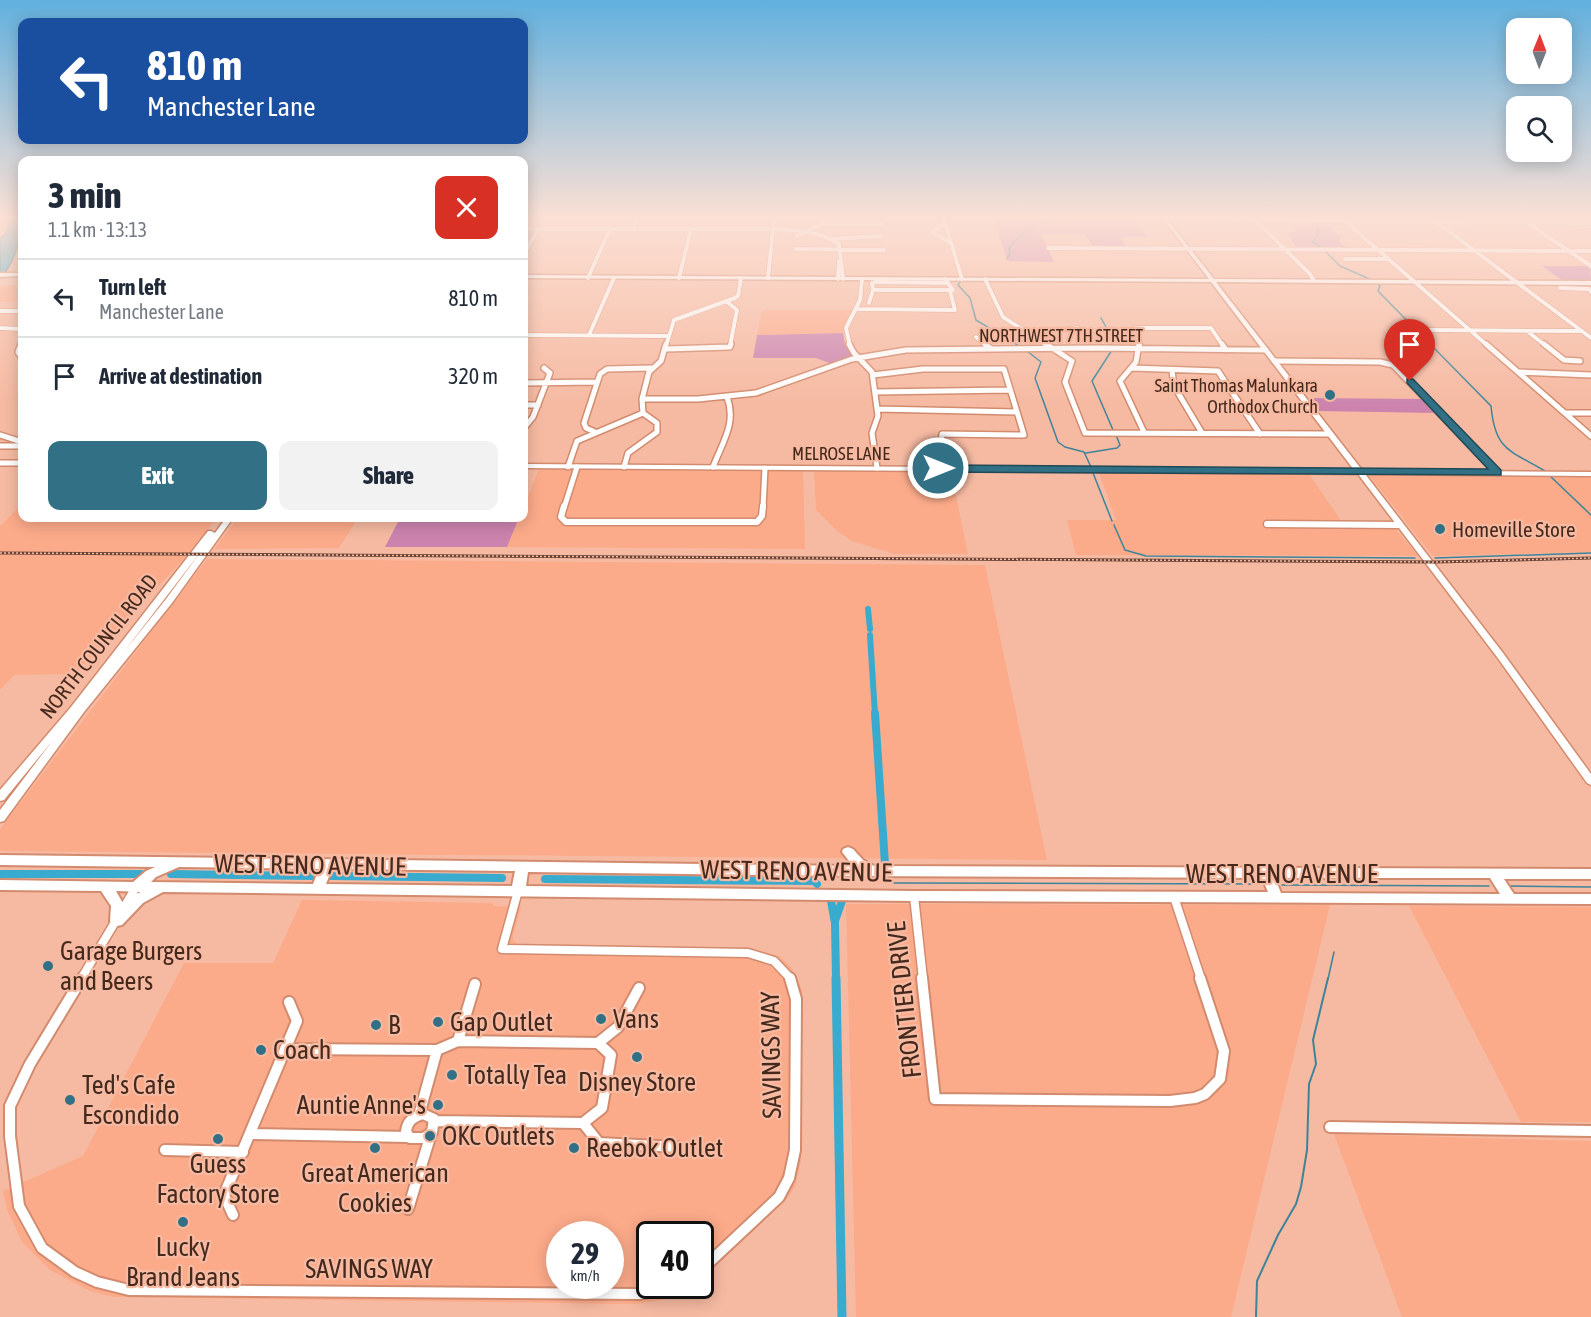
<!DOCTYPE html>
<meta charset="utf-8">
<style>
body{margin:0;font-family:"Asap Condensed",sans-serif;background:#f2f2f3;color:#1f2937;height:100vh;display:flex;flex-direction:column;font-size:22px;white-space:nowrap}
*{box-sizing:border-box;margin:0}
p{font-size:20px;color:#747a83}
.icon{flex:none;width:33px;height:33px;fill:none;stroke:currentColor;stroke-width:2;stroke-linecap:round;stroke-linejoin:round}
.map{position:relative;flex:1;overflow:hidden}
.sheet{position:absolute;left:18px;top:156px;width:510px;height:366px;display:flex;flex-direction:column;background:#fff;border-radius:12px;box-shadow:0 3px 15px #0003}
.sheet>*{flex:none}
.hud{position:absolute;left:18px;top:18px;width:510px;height:126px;border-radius:12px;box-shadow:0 3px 15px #0003;background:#1a4fa0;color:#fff;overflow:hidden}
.needle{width:39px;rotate:1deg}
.controls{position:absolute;left:1506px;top:18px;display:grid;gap:12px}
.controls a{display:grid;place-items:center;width:66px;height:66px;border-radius:12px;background:#fff;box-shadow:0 3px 15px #0003;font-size:30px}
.speed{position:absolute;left:546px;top:1221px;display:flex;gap:12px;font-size:30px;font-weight:700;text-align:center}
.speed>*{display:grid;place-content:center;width:78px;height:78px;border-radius:50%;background:#fff;box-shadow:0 3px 15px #0003;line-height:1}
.speed small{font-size:15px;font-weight:400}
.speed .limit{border:3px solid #111;border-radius:9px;background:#fff;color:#111}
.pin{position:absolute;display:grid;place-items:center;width:51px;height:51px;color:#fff;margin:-62px -26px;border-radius:50% 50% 50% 0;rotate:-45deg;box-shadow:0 0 6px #0007}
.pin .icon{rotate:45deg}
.me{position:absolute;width:66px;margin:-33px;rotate:90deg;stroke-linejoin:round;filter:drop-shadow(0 0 4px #0008)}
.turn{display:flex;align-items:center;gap:21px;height:126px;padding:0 30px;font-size:27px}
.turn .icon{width:78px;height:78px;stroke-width:2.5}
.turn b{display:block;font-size:42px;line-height:51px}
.round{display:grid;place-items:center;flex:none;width:63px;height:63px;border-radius:12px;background:#f2f2f3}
.overview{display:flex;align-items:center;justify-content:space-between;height:102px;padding:0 30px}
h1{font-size:36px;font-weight:800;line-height:45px}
.primary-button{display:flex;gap:12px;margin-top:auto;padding:12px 30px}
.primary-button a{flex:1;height:69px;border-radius:12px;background:#317085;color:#fff;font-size:24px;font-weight:800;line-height:69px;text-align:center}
.primary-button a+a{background:#f2f2f3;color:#1f2937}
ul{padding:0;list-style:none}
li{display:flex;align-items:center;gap:18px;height:78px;padding:0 30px;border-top:2px solid #e0e1e3}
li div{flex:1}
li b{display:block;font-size:22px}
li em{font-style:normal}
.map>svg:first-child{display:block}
</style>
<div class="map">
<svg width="1591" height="1317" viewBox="0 0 1591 1317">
<rect width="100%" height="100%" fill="#f6baa2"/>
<!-- built -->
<path fill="#fcab8a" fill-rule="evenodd" d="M22,284V302H0V288L4,286Z
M762,310H852L843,333L757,335Z
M539,469L803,471L805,549L507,547L519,518H524V506Z
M814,471L951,472L968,554H894L852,541L837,531L816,510Z
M1099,473H1308L1345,526L1394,527L1418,556L1076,555L1067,520H1116Z
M1368,474L1591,476V552L1433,556Z
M22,504V518H201L213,523L183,560L75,674L14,675L0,690V526Z
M238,518H358L339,548L214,549Z
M207,559L985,565L1047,860L0,851V829Z
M302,900L493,903V906L521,907L513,937L514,941L518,944L751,948L780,957L791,967L802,990L801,1161L795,1187L786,1200L701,1280L700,1234H650V1286H693L661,1300L636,1304L113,1297L90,1291L50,1270L22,1242L8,1212L3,1191L83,1156L184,963H273ZM560,1234H610V1286H560Z
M846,904L1330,905L1231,1317H856Z
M1409,906L1591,907V1122H1521Z
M1334,1134L1591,1141V1317H1402Z"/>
<!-- green -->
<path fill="#cc84af" d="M993,219H1134L1148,237H1120L1127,248H1094L1085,234H1041L1054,262L1008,261Z
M1287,219H1342L1350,226H1330L1341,237L1339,242L1347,248L1296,247L1288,233L1298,231L1287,222Z
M1542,266H1590L1591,282H1565Z
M843,333L845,345L853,357L832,364L816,358H753L757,335Z
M1306,398L1425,399L1438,413L1317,411Z
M400,518H519L507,547H385Z"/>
<!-- water -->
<path fill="#38abcf" stroke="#3c849a" stroke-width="1.5" d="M11,219H22C22,236 14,265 0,278V239L6,233Z"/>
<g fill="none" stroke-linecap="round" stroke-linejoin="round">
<!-- stream-far1 -->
<path stroke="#3c849a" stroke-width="1.5" d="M1316,221L1319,232L1313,242L1322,248
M1325,251L1340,266L1374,281
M1007,259L1010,253L1009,248C1030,223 1039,221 1071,219
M960,282L958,285L970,298L976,320L1019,346
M1378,284L1380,286L1378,291L1491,406C1495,451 1510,450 1545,471
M1101,318L1112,338V346
M1112,350L1092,381L1113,430
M1027,351L1041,362L1035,378L1058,442L1065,447L1084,452L1091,467
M1086,453L1117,448L1120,445L1116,435
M1093,473L1112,521
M1550,476L1591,515
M1114,525L1125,550L1146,556L1415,558
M1435,558L1591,553
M894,883L1261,884
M1282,885L1489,886
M1510,886L1591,887
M1328,979L1334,952"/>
<!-- stream -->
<path stroke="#3c849a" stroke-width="2" d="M1256,1317L1257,1281L1278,1235L1296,1204L1301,1187L1307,1150L1309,1084L1316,1064L1313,1040L1328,978"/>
<!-- canal-far2 -->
<path stroke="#38abcf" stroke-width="6" d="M868,609L870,629
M870,635L875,715"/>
<!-- canal-far1 -->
<path stroke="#38abcf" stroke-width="8" d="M875,713L885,864
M0,874H141
M171,874L314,876
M331,876L502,878
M545,879L814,881L817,884
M831,901L835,923L836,979
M835,921L842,901"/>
<!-- canal -->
<path stroke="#38abcf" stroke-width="9" d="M836,978L842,1317"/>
<!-- street-far4 casing -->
<g stroke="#d28b6e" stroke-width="5">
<path id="street-far4" d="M944,219L962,279
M1166,219L1591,223
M1255,220L1310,274L1314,281
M1345,221L1488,346
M1435,221L1591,338
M1526,222L1591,266
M945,223L932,232L952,244
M524,229H773C797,230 819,231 839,244L843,279
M633,229L637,219
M797,236L821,224H881
M832,239L882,236
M1048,248L1591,251
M796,249L884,250
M524,254L538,229
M1345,259H1389
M588,278L610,229
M679,278L691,229
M768,278L774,219
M838,279L839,261
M945,279L948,283
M985,279L1003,317L1048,346
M876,282L948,283L953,290H873L872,283Z
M1560,288L1589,289L1591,292
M727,302L737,310L730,346
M869,303L873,290
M856,309L955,310L950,291
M0,311H22
M0,328L22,329
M1427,330L1582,331
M1527,331L1546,346
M1028,334L1078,328
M524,335L667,336
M589,335L614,278
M976,337L987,346
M20,346L22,342
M666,346L674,320L735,298L738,296L741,278
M850,346L846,328L860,300L862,279
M1140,346L1135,328H1211L1223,346"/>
</g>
<!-- street-far3 casing -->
<g stroke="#d28b6e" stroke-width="8">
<path id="street-far3" d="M21,344L18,352L22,358
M849,344L854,353L872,372L878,416L872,433L877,468
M985,344L991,349
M1046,344L1072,361L1065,382L1085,433L1330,434
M1139,344L1136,362L1120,381L1144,432
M1222,344L1226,350
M1486,344L1591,436
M1544,344L1564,360L1580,361
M666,349L730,347L731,344
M1274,361L1380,362L1393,365L1497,473
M1132,368L1218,371L1260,434
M1172,371L1174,386L1202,433
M1519,372L1591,375
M873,375L923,369H1004L1024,435L942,434L938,469
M524,383L596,382
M875,392L1010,390
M642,399H698L756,393L852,359L906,350L1098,348L1266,350
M524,405H538
M877,409L1017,412
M1565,413H1591
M524,428L533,417L550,373L544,368
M595,432L586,428L584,423L600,374L607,369L651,368
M0,435L22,442
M0,446H22
M0,463H22
M568,467L577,441L643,413
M624,467L628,453L657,432V423L643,413L642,399L649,372L661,361L666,344
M713,467C722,443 737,423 727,397
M564,508L577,467
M763,508L765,468"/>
</g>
<!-- street-far2 casing -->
<g stroke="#d28b6e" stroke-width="9">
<path id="street-far2" d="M564,506L561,517L566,522H757L762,516L763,506
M1267,524L1400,525"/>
</g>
<!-- street-far1 casing -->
<g stroke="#d28b6e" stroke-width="11">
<path id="street-far1" d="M518,891L502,949L748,953L774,961L791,979
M914,896L923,979
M1174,897L1201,979
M81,979L136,887"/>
</g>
<!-- street casing -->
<g stroke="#d28b6e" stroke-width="14">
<path id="street" d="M82,978L30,1064L10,1106V1136L19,1206L42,1248L75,1272L97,1282L129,1290L640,1294L676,1286
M922,978L935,1099L1170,1101L1195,1098L1205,1094L1220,1079L1224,1051L1200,978
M475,984L458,1041L598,1043
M285,1049L437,1050L419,1115
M437,1050L458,1041
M423,1114L434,1119L432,1132L424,1138H410L406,1132C407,1121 413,1117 423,1114Z
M434,1121L583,1123L599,1143L678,1147
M583,1123L602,1108L611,1055L598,1043L618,1027L639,988
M1330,1127L1591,1131
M250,1134L409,1137
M165,1150L243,1152
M408,1209L431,1134
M233,1215L224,1195L297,1021L289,1002
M700,1271L779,1197L789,1178L795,1150L796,999L790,978"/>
</g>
<!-- secondary casing -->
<g stroke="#d28b6e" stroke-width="3">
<path id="secondary" d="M1163,219H1167L1214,279L1591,281V285L1216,282L1362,470L1591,472V476L1365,474L1503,653L1591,774V785L1587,783L1497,657L1358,474L524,468V464L1354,470L1211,282L524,278V275L1209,279Z
M0,273H22V276L0,277Z
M226,518H233L172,603L84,712L4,821L0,822V810L53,740L4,800L0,801V790L71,707L208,531H211L215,533ZM202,550L166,599L123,653Z"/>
</g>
<!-- primary casing -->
<g stroke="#d28b6e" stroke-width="4">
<path id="primary" d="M848,847L853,849L863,860L874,866L1591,869V879H1504L1514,894H1591V904L914,901L163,892L143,903L122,925L117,926L112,925L110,921L111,906L101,891L0,890V880L133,882L146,871L155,867L0,865V855L853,866L842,852L843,849ZM179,867L319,869L313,884L151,882L156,877ZM332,869L515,871L512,886L326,884ZM528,872L848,876L1262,878L1268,892L914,891L526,886ZM1275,878H1490L1500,894L1281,893ZM116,891L141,892L133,895L124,905Z"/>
</g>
<!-- street-far4 -->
<use href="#street-far4" stroke="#fff" stroke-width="4"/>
<!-- street-far3 -->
<use href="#street-far3" stroke="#fff" stroke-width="5"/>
<!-- street-far2 -->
<use href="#street-far2" stroke="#fff" stroke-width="6"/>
<!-- street-far1 -->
<use href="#street-far1" stroke="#fff" stroke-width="8"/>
<!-- street -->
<use href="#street" stroke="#fff" stroke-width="10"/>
<!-- secondary -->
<use href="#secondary" fill="#fff" fill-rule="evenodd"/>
<!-- primary -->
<use href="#primary" fill="#fff" fill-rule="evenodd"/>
<!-- rail casing -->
<g stroke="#684537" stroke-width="3">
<path id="rail" d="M0,553L1436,562L1591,558"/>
</g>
<!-- rail -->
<use href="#rail" stroke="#f6baa2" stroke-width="1.5" stroke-dasharray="2" stroke-linecap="butt"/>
</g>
<!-- sky -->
<linearGradient id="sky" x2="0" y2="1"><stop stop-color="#61b0de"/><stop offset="0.54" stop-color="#fbe0d5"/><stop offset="1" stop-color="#fbe0d5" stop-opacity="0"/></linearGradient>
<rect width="1591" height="403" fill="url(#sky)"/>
<!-- route -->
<path fill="#317085" stroke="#204956" stroke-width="1.5" d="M1407,379H1413L1501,470V475L938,472L933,468L938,465L1488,469L1407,383Z"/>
<!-- markers -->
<g fill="#317085" stroke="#f6baa2" stroke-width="2">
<circle cx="1330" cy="395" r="6"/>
<circle cx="1440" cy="529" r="6"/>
<circle cx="48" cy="966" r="6"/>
<circle cx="601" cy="1019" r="6"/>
<circle cx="438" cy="1022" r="6"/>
<circle cx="376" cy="1025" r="6"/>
<circle cx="261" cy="1050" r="6"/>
<circle cx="637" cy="1057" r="6"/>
<circle cx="452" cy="1075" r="6"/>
<circle cx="70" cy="1100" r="6"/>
<circle cx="438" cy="1105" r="6"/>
<circle cx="430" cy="1136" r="6"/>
<circle cx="218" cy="1139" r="6"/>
<circle cx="375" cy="1148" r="6"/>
<circle cx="574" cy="1148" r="6"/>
<circle cx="183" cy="1222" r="6"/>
</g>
<g text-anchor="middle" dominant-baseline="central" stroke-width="4.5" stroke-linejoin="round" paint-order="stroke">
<!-- far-street labels -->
<g font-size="18" fill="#46291d" stroke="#f6baa2">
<text x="1061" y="335">NORTHWEST 7TH STREET</text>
<text x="841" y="453">MELROSE LANE</text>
</g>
<!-- far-poi labels -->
<g font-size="18" fill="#46291d" stroke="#f6baa2" text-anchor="end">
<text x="1318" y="385">Saint Thomas Malunkara<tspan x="1318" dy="21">Orthodox Church</tspan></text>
</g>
<!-- poi labels -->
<g font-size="21" fill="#46291d" stroke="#f6baa2" text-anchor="start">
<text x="1452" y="529">Homeville Store</text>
</g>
<!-- street labels -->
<g font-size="21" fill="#46291d" stroke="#f6baa2">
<text transform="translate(98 646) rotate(-52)">NORTH COUNCIL ROAD</text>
</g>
<!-- near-street labels -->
<g font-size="26" fill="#46291d" stroke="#f6baa2">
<text transform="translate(310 865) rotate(1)">WEST RENO AVENUE</text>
<text transform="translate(796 871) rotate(1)">WEST RENO AVENUE</text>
<text x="1282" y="874">WEST RENO AVENUE</text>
<text transform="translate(904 1000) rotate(-96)">FRONTIER DRIVE</text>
<text transform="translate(771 1055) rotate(-91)">SAVINGS WAY</text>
<text x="369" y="1269">SAVINGS WAY</text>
</g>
<!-- near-poi labels -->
<g font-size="26" fill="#46291d" stroke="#f6baa2" text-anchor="start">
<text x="60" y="951">Garage Burgers<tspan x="60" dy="30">and Beers</tspan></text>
<text x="613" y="1019">Vans</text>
<text x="450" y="1022">Gap Outlet</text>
<text x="388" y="1025">B</text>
<text x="273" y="1050">Coach</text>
<text x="464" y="1075">Totally Tea</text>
<text x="637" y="1082" text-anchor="middle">Disney Store</text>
<text x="82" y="1085">Ted's Cafe<tspan x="82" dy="30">Escondido</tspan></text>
<text x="426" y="1105" text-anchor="end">Auntie Anne's</text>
<text x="442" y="1136">OKC Outlets</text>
<text x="586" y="1148">Reebok Outlet</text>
<text x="218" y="1164" text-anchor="middle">Guess<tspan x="218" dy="30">Factory Store</tspan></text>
<text x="375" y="1173" text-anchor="middle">Great American<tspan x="375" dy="30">Cookies</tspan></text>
<text x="183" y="1247" text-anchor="middle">Lucky<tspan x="183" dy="30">Brand Jeans</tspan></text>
</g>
</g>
</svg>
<div class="controls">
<a><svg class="needle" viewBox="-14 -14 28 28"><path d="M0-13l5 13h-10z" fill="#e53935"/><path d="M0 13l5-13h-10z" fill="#747a83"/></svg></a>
<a><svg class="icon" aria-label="search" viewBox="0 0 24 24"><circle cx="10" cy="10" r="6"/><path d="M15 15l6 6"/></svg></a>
</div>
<div class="speed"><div>29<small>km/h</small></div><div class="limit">40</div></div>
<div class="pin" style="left:1410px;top:381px;background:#d93025"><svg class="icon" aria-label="arrive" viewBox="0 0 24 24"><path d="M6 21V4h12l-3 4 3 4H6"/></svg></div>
<svg class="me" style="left:938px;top:468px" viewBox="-20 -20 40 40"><circle r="17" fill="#317085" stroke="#fff" stroke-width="3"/><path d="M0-11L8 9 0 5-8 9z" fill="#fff"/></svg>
<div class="hud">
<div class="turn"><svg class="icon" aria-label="left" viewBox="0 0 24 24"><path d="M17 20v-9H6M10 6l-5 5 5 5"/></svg><div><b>810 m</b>Manchester Lane</div></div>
</div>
<section class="sheet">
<div class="overview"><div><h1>3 min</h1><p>1.1 km · 13:13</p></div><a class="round" style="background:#d93025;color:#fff"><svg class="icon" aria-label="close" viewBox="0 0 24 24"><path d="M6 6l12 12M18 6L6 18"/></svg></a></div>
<ul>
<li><svg class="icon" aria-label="left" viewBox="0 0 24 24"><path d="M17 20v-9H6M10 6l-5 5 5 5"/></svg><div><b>Turn left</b><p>Manchester Lane</p></div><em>810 m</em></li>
<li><svg class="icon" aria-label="arrive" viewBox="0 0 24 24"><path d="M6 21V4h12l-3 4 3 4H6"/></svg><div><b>Arrive at destination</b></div><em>320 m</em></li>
</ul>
<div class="primary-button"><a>Exit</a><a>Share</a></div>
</section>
</div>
